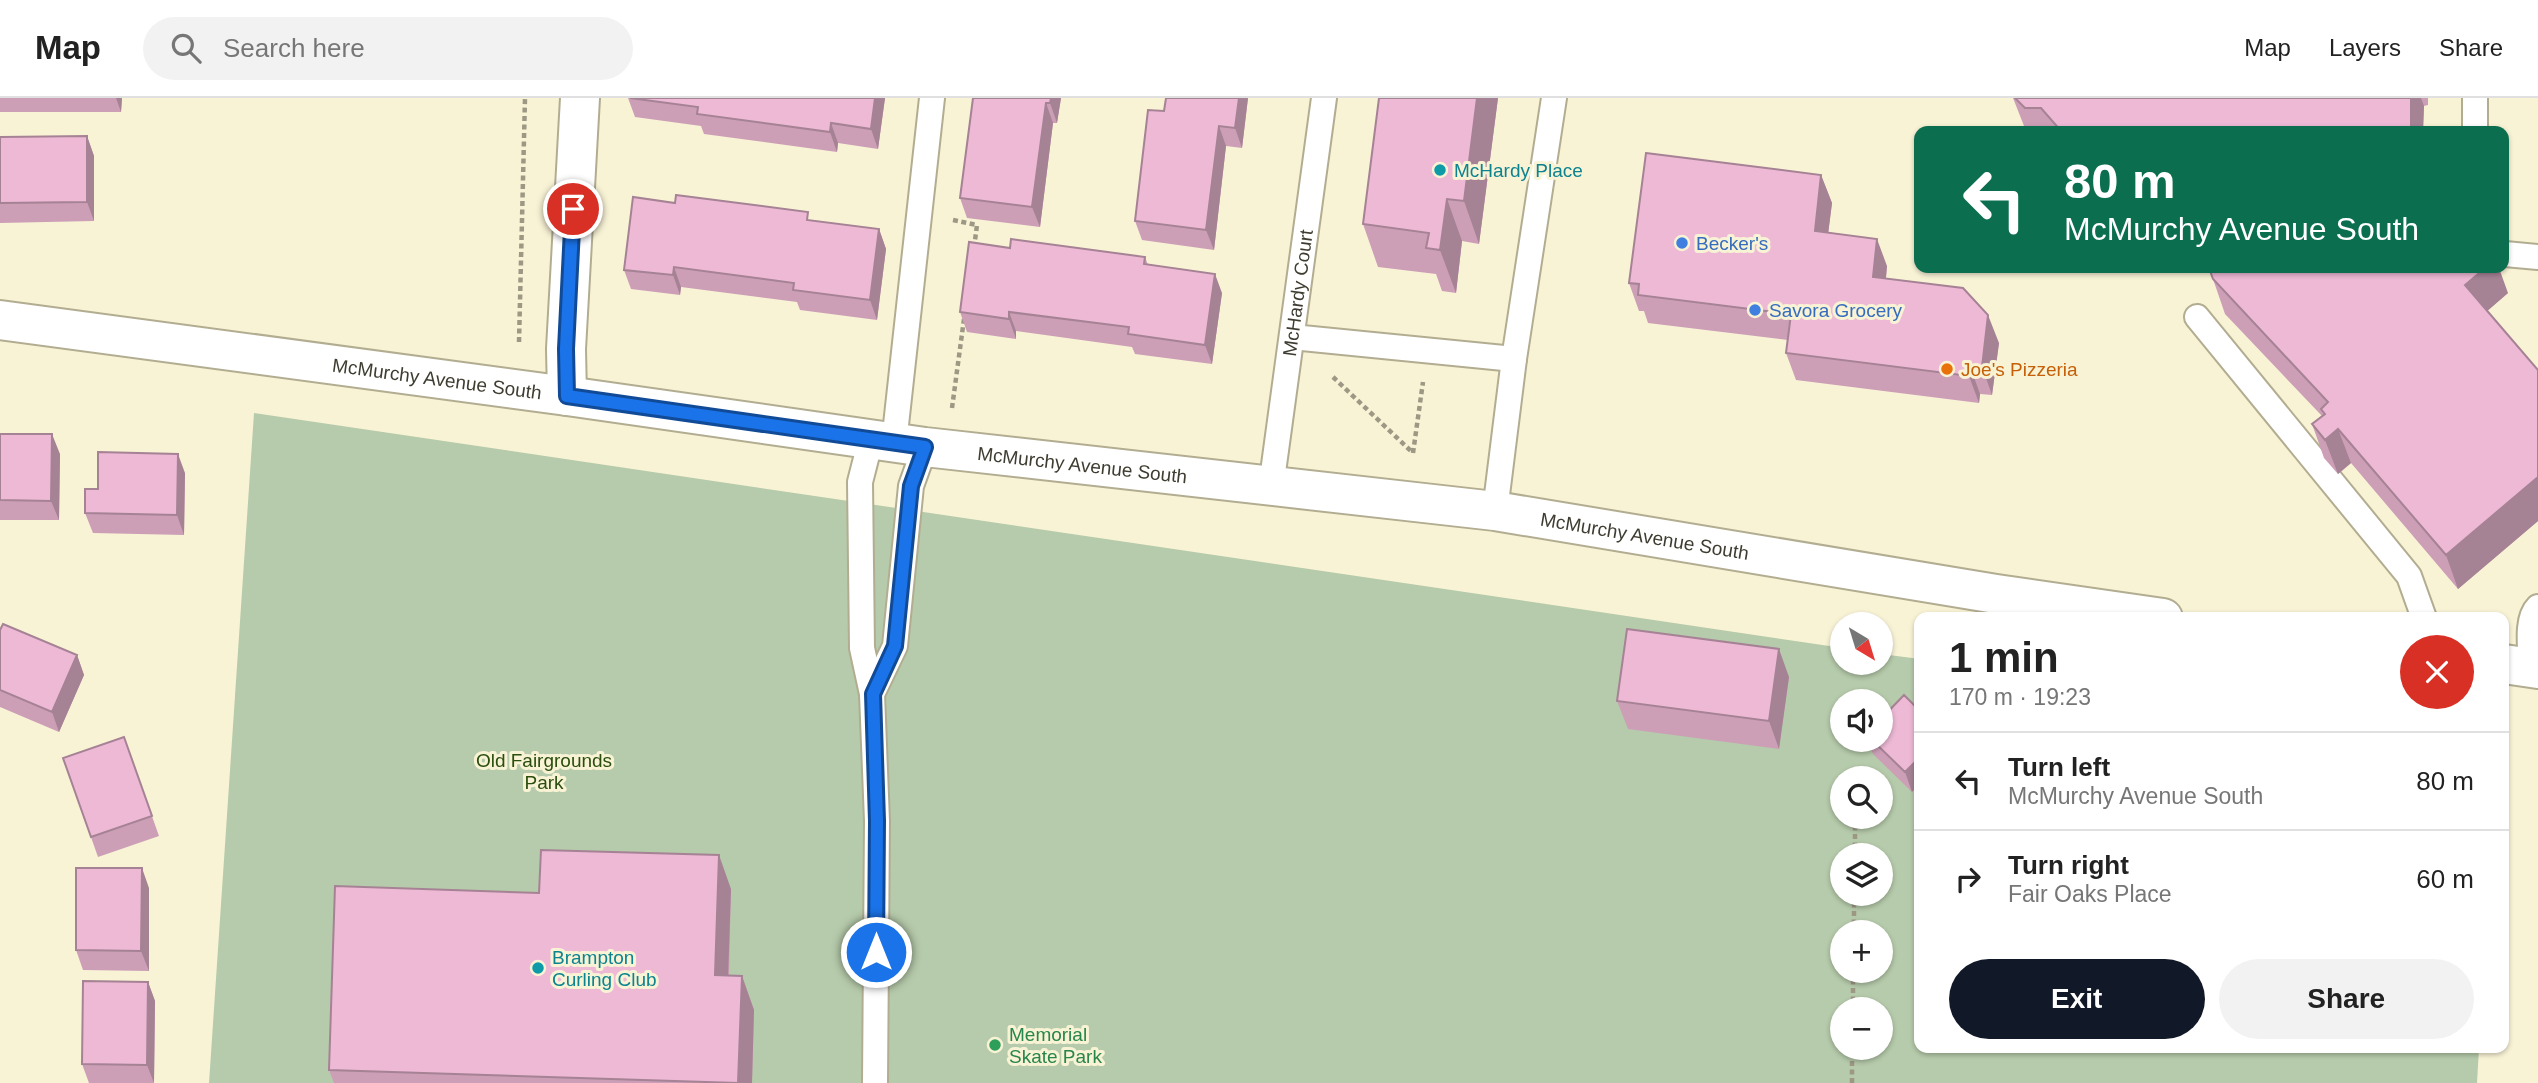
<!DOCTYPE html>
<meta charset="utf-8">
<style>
body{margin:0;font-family:Arial,sans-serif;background:#f2f2f2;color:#222;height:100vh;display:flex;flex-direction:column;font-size:26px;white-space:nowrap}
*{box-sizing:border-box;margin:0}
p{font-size:23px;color:#767676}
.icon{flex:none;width:38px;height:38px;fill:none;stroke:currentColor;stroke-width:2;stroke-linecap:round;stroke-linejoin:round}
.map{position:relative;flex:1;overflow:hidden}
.side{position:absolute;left:1914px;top:514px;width:595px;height:441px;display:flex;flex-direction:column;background:#fff;border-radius:14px;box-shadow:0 2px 5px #0004}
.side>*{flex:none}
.hud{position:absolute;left:1914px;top:28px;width:595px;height:147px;border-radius:14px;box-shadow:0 2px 5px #0004;background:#0b6e4f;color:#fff;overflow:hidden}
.needle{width:46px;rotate:142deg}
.tools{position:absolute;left:1830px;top:514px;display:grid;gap:14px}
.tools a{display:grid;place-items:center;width:63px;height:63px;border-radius:50%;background:#fff;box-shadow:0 2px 5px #0004;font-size:35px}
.pin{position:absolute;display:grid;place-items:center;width:60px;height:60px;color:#fff;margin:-30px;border:4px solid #fff;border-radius:50%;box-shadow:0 2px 7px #0007}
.me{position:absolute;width:77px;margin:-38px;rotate:0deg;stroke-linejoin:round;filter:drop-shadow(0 0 5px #0008)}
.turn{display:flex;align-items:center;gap:24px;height:147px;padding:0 35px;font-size:32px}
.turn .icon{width:91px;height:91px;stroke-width:2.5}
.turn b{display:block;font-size:49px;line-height:60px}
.round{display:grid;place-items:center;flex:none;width:74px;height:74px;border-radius:37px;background:#f2f2f2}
.head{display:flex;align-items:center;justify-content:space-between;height:119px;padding:0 35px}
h1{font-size:42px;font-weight:600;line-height:52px}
.cta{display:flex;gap:14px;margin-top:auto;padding:14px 35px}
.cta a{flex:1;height:80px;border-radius:42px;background:#111827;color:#fff;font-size:28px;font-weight:600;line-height:80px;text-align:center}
.cta a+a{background:#f2f2f2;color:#222}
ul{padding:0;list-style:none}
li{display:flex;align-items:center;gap:21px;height:98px;padding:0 35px;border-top:2px solid #e0e0e0}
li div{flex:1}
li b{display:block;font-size:26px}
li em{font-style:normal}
header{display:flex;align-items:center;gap:42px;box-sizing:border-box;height:98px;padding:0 35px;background:#fff;border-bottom:2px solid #e0e0e0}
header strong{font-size:33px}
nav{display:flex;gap:38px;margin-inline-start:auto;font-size:24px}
.search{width:490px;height:63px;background:#f2f2f2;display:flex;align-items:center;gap:18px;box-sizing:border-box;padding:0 24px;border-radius:38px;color:#767676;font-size:26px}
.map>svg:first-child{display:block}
</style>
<header>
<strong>Map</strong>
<div class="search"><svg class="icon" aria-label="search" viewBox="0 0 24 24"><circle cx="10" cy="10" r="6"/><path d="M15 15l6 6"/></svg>Search here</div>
<nav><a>Map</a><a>Layers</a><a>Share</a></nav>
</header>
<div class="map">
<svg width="2538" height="985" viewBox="0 0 2538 985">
<rect width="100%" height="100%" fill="#f9f3d6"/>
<!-- green -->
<path fill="#b6cbab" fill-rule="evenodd" d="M254,315L1843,550V565H1881V556L1920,561V950H2479L2477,985H209ZM1843,604H1881V642H1843ZM1843,681H1881V719H1843ZM1843,758H1881V796H1843ZM1843,835H1881V873H1843ZM1843,912H1881V950H1843Z"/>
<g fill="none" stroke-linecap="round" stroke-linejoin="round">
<!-- service casing -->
<g stroke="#b2ad91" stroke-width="28">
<g id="service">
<path d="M2475,33V0"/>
<path d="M2505,156L2538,159"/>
<path d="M2197,219L2409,478L2424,520"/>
<path d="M1292,239L1514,261"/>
<path d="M871,341L860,384L862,550L872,596L877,723L875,985"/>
<path d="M894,345L932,0"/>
<path id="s1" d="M1271,389L1324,0"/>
<path d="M1495,413L1514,261L1554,0"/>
<path d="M2531,570C2531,553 2525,522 2538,509"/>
<path d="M872,596L895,548L911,388L925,349"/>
</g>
</g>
<!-- minor casing -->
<g stroke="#b2ad91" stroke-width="42">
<path id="minor" d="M567,298L566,251L580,0"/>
</g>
<!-- tertiary casing -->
<g stroke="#b2ad91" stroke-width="42">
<g id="tertiary">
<path id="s2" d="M0,222L567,298L925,349L1495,413L1996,496L2163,520"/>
<path d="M2504,566L2538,571"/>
</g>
</g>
<!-- path -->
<path stroke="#9c9884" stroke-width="4.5" stroke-dasharray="5 3.5" stroke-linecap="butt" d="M953,122L977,127L974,150
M519,244L525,0
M1333,279L1413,355
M952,310L964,221
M1413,355L1423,284
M1855,758V719
M1854,835V796
M1853,912V873
M1852,985V950"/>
<!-- service -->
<use href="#service" stroke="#fff" stroke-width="24"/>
<!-- minor -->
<use href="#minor" stroke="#fff" stroke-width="38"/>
<!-- tertiary -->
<use href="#tertiary" stroke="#fff" stroke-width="38"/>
</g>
<!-- wall -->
<path fill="#cc9fb7" d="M0,0H122L121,14H0Z
M628,0H885L878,51L838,45L837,54L704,36L701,28L635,19Z
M973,0H1061L1057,25H1053L1040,129L967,120L960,100Z
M1166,0H1248L1242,50L1226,48L1214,152L1142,142L1135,123L1164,13Z
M1379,0H1498L1479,146L1462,143L1456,195L1442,193L1436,176L1378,169L1363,126Z
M2013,0H2428V7L2424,8L2423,33H2026Z
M87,38L94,58V123L0,125V39Z
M1821,77L1832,105L1828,135L1887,168L1886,181L1999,245L1992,297L1980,296L1979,305L1796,282L1786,255L1788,242L1648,225L1644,213H1639L1629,185Z
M812,123L879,131L886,151L877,222L800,212L797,204L681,189L680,197L631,191L624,172Z
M1010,150L1145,159L1148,167L1222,195L1212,266L1135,256L1132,249L1016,233V241L967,234L960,214Z
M2213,181L2508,195L2487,213L2538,272V423L2458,491L2351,365L2338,376L2324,360L2312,326L2322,318L2225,216Z
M0,336L60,356L59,422H0Z
M185,375L184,437L93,435L85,415L98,391Z
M0,532L77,557L84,577L59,634L0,609Z
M1789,579L1779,651L1628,631L1617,603Z
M1920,613L1912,694L1873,656L1868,642H1881Z
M124,639L159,738L98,759L63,660Z
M149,790V873L83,872L76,852Z
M731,791L729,877L742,878L754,912L752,985H334L329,972L539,795Z
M148,884L155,903L154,985H89L82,966Z"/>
<!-- shaded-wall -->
<path fill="#a68295" d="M116,0H122L121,14Z
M875,0H885L878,51L871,31Z
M1051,0H1061L1057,25L1050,5Z
M1239,0H1248L1242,50L1235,30Z
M1477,0H1498L1479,146L1464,103Z
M2411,0H2421L2424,8L2423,33H2411Z
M1046,5L1053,25L1040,129L1032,109Z
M831,25L838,45L837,54L830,34Z
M1219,28L1226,48L1214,152L1206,132Z
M87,38L94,58V123L87,104Z
M1821,77L1832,105L1825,161L1815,133Z
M1447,101L1462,143L1456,195L1440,152Z
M879,131L886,151L877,222L870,202Z
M1877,141L1887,168L1883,207L1873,179Z
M674,169L681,189L680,197L673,177Z
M2485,170H2499L2508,195L2478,221L2465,187Z
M1215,176L1222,195L1212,266L1205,247Z
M1009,214L1016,233V241L1009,221Z
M1988,217L1999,245L1992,297L1982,269Z
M1970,268L1980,296L1979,305L1969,278Z
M2338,331L2351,365L2338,376L2325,342Z
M52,336L60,356L59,422L51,403Z
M178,356L185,375L184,437L177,417Z
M2538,379V423L2458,491L2446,457Z
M1779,551L1789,579L1779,651L1769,623Z
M77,557L84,577L59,634L52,614Z
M1920,659V686L1912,694L1905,674Z
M719,757L731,791L727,911L715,877Z
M142,770L149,790V873L141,853Z
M742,878L754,912L752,985H738Z
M148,884L155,903L154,985L147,967Z"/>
<!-- building -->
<path fill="#edb9d5" stroke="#a68295" stroke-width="2" d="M630,0H875L871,31L831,25L830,34L697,16L698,9Z
M973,0H1051L1050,5H1046L1032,109L960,100Z
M1166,0H1239L1235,30L1219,28L1206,132L1135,123L1148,12L1164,13Z
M1379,0H1477L1464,103L1447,101L1440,152L1426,150L1429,135L1363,126Z
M2015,0H2411V33H2061L2041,10H2025Z
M87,38V104L0,105V39Z
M1646,55L1821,77L1815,133L1877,141L1873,179L1963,190L1988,217L1982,269L1970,268L1969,278L1786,255L1791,216L1638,197L1639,186L1629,185Z
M676,97L808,114L807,122L879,131L870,202L793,192L794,185L674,169L673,177L624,172L633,99L675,105Z
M1011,141L1145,159L1144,166L1215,176L1205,247L1128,236L1129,229L1009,214V221L960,214L969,144L1010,150Z
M2209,170H2485L2465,187L2538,272V379L2446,457L2338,331L2325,342L2312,326L2325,316L2321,311L2328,304L2213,181Z
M0,336H52L51,403L0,402Z
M98,354L178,356L177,417L85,415V391H98Z
M3,526L77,557L52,614L0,592V532Z
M1627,531L1779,551L1769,623L1617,603Z
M1904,597L1920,613V659L1905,674L1872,642H1881V621Z
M124,639L152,718L91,739L63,660Z
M541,752L719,757L715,877L742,878L738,985L329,972L335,788L539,795Z
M76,770H142L141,853L76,852Z
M83,883L148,884L147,967L82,966Z"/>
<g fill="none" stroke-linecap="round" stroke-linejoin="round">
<!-- route casing -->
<g stroke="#114b97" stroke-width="18">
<path id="route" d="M573,111L566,251L567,298L925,349L911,388L895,548L873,596L877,723L876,854"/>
</g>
<!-- route -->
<use href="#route" stroke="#1a73e8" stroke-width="12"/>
</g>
<!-- markers -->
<g fill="#0f9aa8" stroke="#f9f3d6" stroke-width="2.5">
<circle cx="1440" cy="72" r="7"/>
<circle cx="538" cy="870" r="7"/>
</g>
<g fill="#3f7fe0" stroke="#f9f3d6" stroke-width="2.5">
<circle cx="1682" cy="145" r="7"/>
<circle cx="1755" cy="212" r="7"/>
</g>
<circle fill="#e8710a" stroke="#f9f3d6" stroke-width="2.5" cx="1947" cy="271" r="7"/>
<circle fill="#2e9e5b" stroke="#f9f3d6" stroke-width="2.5" cx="995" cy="947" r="7"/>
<g text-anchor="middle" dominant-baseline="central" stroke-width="6" stroke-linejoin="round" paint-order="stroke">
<!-- culture labels -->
<g font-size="19" fill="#0d838f" stroke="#f9f3d6" text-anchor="start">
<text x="1454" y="72">McHardy Place</text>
<text x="552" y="859">Brampton<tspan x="552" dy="22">Curling Club</tspan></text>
</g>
<!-- shop labels -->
<g font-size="19" fill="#366cbe" stroke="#f9f3d6" text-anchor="start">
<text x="1696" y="145">Becker's</text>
<text x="1769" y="212">Savora Grocery</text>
</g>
<!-- street labels -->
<g font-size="19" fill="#3f3d31" stroke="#f9f3d6">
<text stroke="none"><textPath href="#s1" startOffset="196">McHardy Court</textPath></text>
<text stroke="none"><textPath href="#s2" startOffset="441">McMurchy Avenue South</textPath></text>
<text stroke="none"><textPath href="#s2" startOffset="1092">McMurchy Avenue South</textPath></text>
<text stroke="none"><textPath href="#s2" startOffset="1659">McMurchy Avenue South</textPath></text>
</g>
<!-- food labels -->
<g font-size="19" fill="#c56008" stroke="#f9f3d6" text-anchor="start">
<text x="1961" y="271">Joe's Pizzeria</text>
</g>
<!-- park labels -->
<g font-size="19" fill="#2a4e0e" stroke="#f9f3d6">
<text x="544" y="662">Old Fairgrounds<tspan x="544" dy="22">Park</tspan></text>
</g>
<!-- leisure labels -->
<g font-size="19" fill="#27864d" stroke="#f9f3d6" text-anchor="start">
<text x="1009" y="936">Memorial<tspan x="1009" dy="22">Skate Park</tspan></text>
</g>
</g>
</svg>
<div class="tools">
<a><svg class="needle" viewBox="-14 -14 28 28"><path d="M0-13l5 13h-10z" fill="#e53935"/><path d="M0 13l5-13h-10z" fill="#767676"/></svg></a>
<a><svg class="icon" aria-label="sound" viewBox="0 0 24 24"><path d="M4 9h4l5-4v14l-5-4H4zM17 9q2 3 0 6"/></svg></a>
<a><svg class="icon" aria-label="search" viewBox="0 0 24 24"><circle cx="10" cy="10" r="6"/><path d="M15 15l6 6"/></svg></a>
<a><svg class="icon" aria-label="layers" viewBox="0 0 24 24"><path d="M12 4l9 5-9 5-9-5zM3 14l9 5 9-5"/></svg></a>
<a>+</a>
<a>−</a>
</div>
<div class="pin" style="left:573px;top:111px;background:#d93025"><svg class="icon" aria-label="arrive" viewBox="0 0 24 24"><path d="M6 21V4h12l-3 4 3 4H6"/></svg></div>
<svg class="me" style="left:876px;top:854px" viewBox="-20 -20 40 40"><circle r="17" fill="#1a73e8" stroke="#fff" stroke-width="3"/><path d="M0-11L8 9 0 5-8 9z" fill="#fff"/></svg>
<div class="hud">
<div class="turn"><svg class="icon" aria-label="left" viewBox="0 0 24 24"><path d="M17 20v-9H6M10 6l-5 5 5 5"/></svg><div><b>80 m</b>McMurchy Avenue South</div></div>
</div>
<section class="side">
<div class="head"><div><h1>1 min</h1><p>170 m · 19:23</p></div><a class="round" style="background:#d93025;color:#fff"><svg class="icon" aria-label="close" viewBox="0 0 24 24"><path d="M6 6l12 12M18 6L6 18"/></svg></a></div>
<ul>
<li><svg class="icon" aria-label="left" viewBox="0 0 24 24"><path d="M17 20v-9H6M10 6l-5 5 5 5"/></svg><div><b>Turn left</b><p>McMurchy Avenue South</p></div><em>80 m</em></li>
<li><svg class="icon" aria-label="right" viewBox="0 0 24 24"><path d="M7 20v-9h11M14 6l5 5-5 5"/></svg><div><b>Turn right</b><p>Fair Oaks Place</p></div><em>60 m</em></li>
</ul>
<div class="cta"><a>Exit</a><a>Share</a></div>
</section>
</div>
